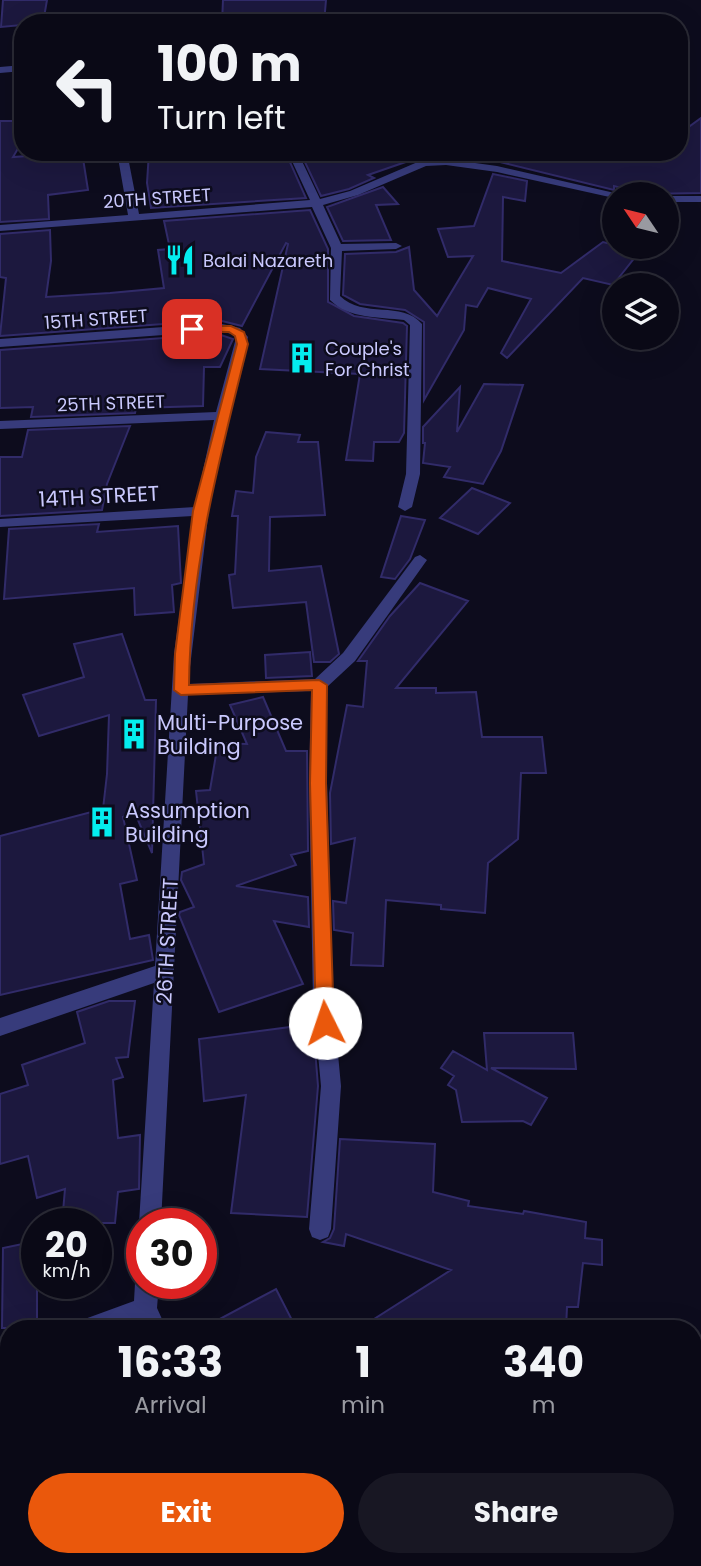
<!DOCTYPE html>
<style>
body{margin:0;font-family:Poppins,sans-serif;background:#181723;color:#f1f3f6;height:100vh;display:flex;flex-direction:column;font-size:26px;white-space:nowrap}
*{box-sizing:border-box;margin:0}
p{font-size:23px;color:#999aa1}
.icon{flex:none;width:38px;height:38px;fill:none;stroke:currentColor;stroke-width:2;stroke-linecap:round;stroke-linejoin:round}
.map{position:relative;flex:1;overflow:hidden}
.drawer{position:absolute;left:0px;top:1320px;width:702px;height:247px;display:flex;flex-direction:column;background:#0a0916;border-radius:28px 28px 0 0;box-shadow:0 7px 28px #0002,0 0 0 2px #2a2a35}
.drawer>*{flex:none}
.guide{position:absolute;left:14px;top:14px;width:674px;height:147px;border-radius:28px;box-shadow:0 7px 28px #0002,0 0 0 2px #2a2a35;background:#0a0916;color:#f1f3f6;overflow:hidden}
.needle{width:46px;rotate:305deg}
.tools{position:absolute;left:602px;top:182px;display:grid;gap:14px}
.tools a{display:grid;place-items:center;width:77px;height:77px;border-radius:50%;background:#0a0916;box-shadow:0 7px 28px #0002,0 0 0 2px #2a2a35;font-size:35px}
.speed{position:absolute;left:21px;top:1208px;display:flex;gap:14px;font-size:35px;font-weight:700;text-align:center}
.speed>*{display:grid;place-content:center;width:91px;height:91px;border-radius:50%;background:#0a0916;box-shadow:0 7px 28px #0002,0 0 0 2px #2a2a35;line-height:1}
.speed small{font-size:18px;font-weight:400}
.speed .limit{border:10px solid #d22;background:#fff;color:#111}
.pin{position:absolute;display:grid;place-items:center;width:60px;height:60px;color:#fff;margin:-30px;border-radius:14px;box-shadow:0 4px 10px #0006}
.me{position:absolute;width:77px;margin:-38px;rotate:356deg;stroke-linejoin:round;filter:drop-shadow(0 0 5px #0008)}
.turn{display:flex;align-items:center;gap:24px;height:147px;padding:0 28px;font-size:32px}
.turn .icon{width:91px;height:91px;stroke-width:2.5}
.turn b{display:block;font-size:49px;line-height:60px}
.eta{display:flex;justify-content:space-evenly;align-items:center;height:119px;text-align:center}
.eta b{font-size:42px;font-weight:700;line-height:49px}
.cta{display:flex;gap:14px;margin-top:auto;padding:14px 28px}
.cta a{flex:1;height:80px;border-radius:42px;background:#ea580c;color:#fff;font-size:28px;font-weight:700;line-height:80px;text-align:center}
.cta a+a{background:#181723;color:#f1f3f6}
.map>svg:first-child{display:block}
</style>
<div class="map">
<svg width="701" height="1566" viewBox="0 0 701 1566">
<rect width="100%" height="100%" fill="#0d0c1d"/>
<!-- building -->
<path fill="#1c183e" stroke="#312b69" stroke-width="2" d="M3,0H47L43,23L1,27Z
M223,0H326L324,23H222Z
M701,118V193L644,194L614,186V190L484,158L485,152H679V134Z
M0,121H23V140L13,157L40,155V157L82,152L88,190L48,195L49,219L0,222Z
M149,152H262V157L293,155L289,160L306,198L151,208L147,183Z
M319,152H422L423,156L368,175L374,178L349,189L321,196L303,158L298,154Z
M493,174L527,181L525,201L503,197L502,261L561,273L603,242L640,251L613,285L583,278L507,358L501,353L531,299L488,288L477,307L466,305L464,330L424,400V322L405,310L360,304L343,295L345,254L396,252L409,247L414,290L437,316L473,256L448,257L438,229L474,226Z
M383,187L398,204L376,205L391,240L343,241L327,207Z
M310,210L328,249V302L354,316L403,323L407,326L404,433L399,442H374L373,461L346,460L360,374L260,369L288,244L286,243L242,326L218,320L0,336L6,278L0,277V234L50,230L51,261L46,297L110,293L164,288L158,250L170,249L164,221Z
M218,334L233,339L220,367H204L203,406L136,408L135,413L31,417L33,407L0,408V350Z
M484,384L523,385L501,451L483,484L444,477L450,467L423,463L425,443H423V427L460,387L457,432Z
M130,426L107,484L102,510L0,516V457H22L28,430Z
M266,432L300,435L298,442H318L325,515L270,517L269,571L321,566L339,654L330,662H314L306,602L233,608L229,575L235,574L238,516H232L236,491L253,493L256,457Z
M472,488L510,503L478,534L440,518Z
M401,516L425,520L410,559L395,579L381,577Z
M99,524L97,532L178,526L181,583L172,585L174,612L135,615L134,588L4,599L9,529Z
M420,583L468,601L396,688H436V693L476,692L482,737H542L546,773H521L518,839L488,863L485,913L441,909V905L386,900L383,966L351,965L353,933L334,930L333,901L346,903L355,838L331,844L330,793L347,705L363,707L367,661H358L390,616Z
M122,634L145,700H156L152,853L135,813L123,817L137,880L120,884L130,939L149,935L153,960L0,995V836L103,809L107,774L109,715L39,736L23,695L84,677L74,644Z
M310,652L312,676L266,678L265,655Z
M263,697L286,751H307L308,851L291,855L296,865L236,886L308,897L309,927L274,921L303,984L219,1012L179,915L180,912L194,907L181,880L182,872L204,864L196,791L210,790L218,743L247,744L230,705Z
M109,1001H135L128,1057L116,1058L123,1077L113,1080L118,1138L140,1135L139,1189L118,1192L115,1223H62L65,1189L37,1198L28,1156L0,1164V1094L28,1085L22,1065L85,1043L77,1012Z
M313,1024L318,1086L307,1217L231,1213L246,1095L204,1101L199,1039Z
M484,1033H573L576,1069L491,1068L547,1098L531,1125L523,1121L462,1122L456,1090L448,1085L454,1076L441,1068L453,1051L487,1070Z
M340,1139L435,1144L433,1192L469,1201L468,1206L523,1214L524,1211L586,1222L585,1238L602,1240V1265L583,1263L578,1307H567L566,1328H360L451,1270L346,1234L344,1246L323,1242L330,1238L334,1229Z
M37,1241V1328H2L3,1248Z
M276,1289L296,1328H203Z"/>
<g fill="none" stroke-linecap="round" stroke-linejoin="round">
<!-- minor -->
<path fill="#373b7b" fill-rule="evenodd" d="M23,65V71L0,73V67Z
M117,152H127L139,214L310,200L291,159L296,156L301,159L320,199L350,191L420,161L446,159L497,166L619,194H614V198L497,172L446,165L426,166L358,195L323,205L341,244L396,243L402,246L396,249L342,251L340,296C363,319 402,300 422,324L420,474L412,507L405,511L398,507L406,474L410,325L404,320C379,317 349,319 330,300L331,248L312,207L0,231V225L128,215Z
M667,196H701V202H667Z
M218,323L240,328L248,337L212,484L188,684L315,679L343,653L415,557L420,555L427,560L355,661L327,687V783L333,1001L341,1086L331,1229L328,1237L320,1240L312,1237L309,1229L321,1086L313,1001L309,783L311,691L188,695L161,1223H142V1230L139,1223L154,983L0,1036V1018L155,966L174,654L193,516L0,527V519L195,507L214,420L0,429V421L216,412L236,338L232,334L218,331L0,347V339Z
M142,1274V1283H159L157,1308L166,1328H142L139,1323L123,1328H78L82,1320L134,1301L135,1283Z
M9,1345V1369L0,1372V1348Z
M194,1558H220L221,1566H195Z
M548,1558H583L586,1566H551Z"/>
</g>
<!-- route -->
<path fill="#ea580c" stroke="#983908" stroke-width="2" d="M192,326H231L244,332L248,344C220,456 190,568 189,685L319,680L327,685L326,783L334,1023L331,1028L325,1031L318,1028L316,1023L310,783L312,690L181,695L174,690L175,654L193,511L237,344L235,336L229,332H188V327Z"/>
<!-- icons -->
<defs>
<g id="restaurant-bare" transform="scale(2.415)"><path d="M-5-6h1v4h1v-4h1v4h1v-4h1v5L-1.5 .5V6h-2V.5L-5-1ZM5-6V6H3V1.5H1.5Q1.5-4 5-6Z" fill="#04edef" stroke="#0d0c1d" stroke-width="2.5" paint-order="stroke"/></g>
<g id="building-bare" transform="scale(2.415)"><path d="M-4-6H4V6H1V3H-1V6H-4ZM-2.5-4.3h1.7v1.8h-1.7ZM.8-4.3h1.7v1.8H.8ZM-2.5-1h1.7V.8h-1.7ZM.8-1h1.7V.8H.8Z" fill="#04edef" stroke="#0d0c1d" stroke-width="2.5" paint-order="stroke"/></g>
</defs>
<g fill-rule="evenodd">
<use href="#restaurant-bare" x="180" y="260"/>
<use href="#building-bare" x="302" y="358"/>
<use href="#building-bare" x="134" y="734"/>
<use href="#building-bare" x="102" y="822"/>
</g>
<g text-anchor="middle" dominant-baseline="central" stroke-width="5" stroke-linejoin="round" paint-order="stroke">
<!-- far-street labels -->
<g font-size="18" fill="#cac9fe" stroke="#0d0c1d">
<text transform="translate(157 198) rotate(-4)">20TH STREET</text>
<text transform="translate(96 319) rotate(-4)">15TH STREET</text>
<text transform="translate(111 403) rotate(-2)">25TH STREET</text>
</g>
<!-- far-poi labels -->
<g font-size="18" fill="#cac9fe" stroke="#0d0c1d" text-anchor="start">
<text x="203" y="260">Balai Nazareth</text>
<text x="325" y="348">Couple's<tspan x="325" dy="21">For Christ</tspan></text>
</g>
<!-- street labels -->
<g font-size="21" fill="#cac9fe" stroke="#0d0c1d">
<text transform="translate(99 496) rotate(-3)">14TH STREET</text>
<text transform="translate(167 941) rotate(-87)">26TH STREET</text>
</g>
<!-- poi labels -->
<g font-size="21" fill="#cac9fe" stroke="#0d0c1d" text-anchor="start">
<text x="157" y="722">Multi-Purpose<tspan x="157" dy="24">Building</tspan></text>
<text x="125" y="810">Assumption<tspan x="125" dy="24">Building</tspan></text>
</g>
</g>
</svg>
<div class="tools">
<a><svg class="needle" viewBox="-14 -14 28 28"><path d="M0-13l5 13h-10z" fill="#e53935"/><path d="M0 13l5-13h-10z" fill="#999aa1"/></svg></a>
<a><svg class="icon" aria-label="layers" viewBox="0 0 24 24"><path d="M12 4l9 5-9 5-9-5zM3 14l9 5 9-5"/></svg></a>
</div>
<div class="speed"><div>20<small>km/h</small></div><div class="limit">30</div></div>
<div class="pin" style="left:192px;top:329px;background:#d93025"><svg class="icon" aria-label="arrive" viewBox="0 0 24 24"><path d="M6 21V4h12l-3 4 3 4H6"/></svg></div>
<svg class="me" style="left:325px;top:1023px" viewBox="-20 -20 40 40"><circle r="19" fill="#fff"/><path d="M0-13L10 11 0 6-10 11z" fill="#ea580c"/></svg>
<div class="guide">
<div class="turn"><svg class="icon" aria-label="left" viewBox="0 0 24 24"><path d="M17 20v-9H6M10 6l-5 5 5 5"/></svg><div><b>100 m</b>Turn left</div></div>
</div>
<section class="drawer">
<div class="eta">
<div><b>16:33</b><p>Arrival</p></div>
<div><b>1</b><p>min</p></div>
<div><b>340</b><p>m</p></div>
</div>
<div class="cta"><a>Exit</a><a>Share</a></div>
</section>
</div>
